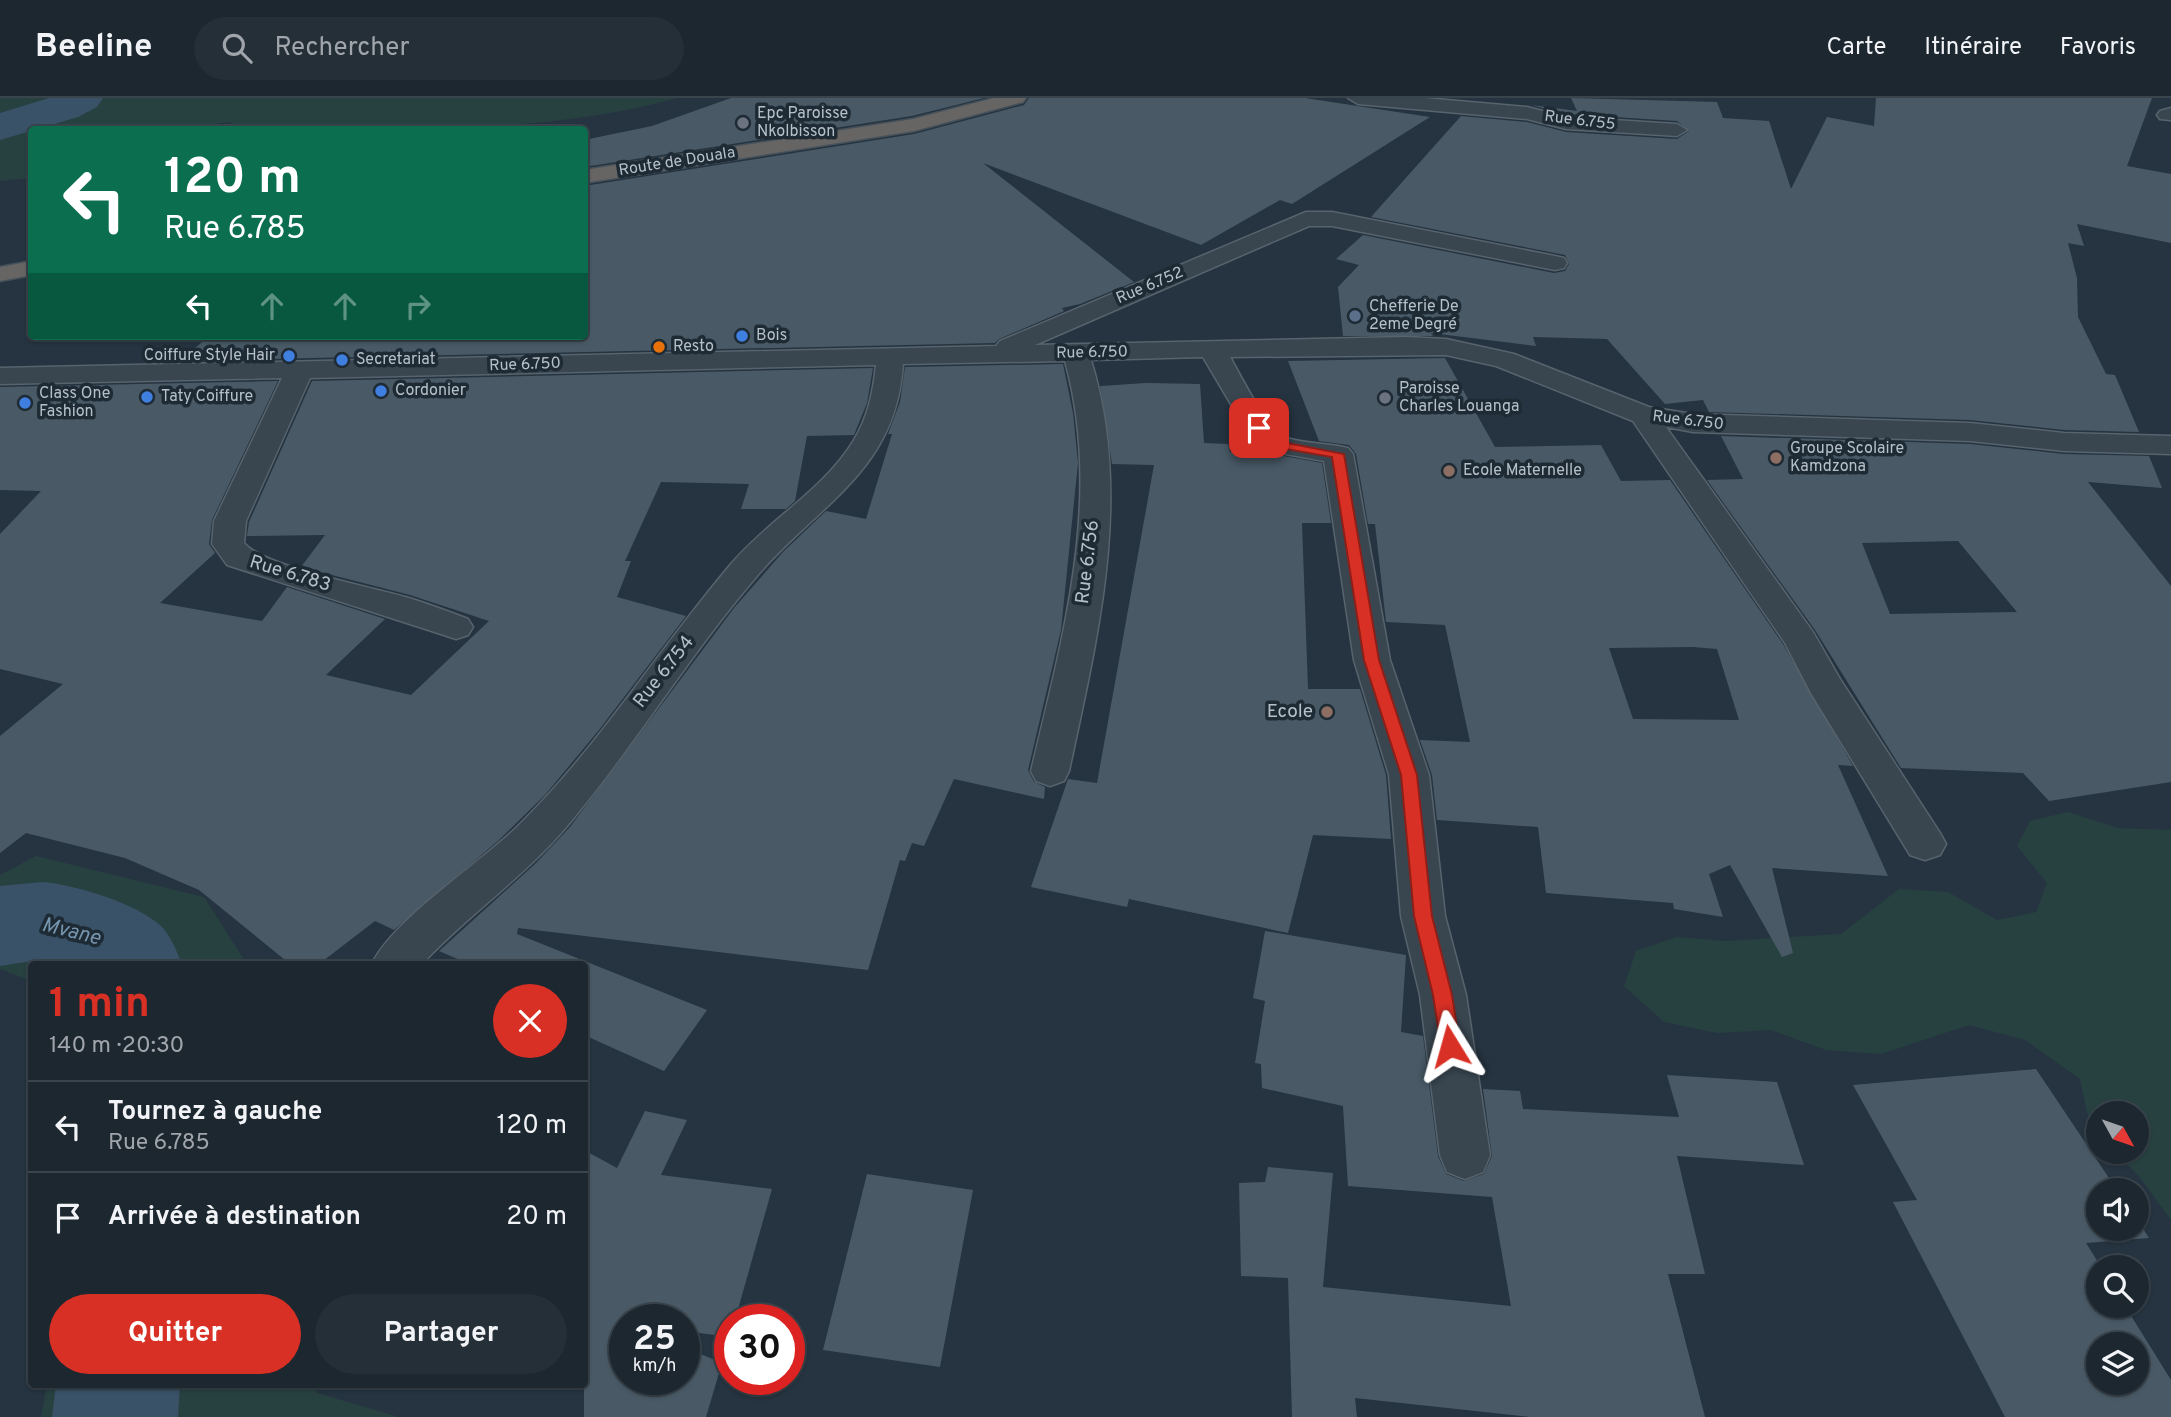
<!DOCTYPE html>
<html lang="fr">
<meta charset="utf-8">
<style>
body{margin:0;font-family:Overpass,sans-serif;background:#252f38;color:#f1f3f6;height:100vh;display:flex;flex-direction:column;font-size:26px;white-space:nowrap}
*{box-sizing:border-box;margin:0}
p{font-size:23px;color:#a0a5ab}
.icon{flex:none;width:38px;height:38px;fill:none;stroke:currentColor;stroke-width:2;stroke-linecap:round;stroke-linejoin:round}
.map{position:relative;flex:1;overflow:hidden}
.drawer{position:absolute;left:28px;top:863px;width:560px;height:427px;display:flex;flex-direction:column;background:#1c2730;border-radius:7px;box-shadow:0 2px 5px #0004,0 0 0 2px #3a444c}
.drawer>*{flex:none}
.top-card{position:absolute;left:28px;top:28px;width:560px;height:214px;border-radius:7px;box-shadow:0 2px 5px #0004,0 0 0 2px #3a444c;background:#0b6e4f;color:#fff;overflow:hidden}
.needle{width:46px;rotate:130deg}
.tools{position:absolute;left:2086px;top:1003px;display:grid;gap:14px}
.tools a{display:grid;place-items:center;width:63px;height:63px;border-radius:50%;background:#1c2730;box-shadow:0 2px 5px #0004,0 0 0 2px #3a444c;font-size:35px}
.speed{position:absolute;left:609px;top:1206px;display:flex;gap:14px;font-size:35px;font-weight:700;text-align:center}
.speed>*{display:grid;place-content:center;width:91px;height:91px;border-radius:50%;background:#1c2730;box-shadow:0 2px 5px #0004,0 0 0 2px #3a444c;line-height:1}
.speed small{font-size:18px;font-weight:400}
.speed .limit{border:10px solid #d22;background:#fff;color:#111}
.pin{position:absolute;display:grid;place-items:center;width:60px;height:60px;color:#fff;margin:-30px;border-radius:14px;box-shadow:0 4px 10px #0006}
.me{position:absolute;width:77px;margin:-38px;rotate:352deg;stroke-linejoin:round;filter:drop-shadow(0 0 5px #0008)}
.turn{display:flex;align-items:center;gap:24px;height:147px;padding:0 21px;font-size:32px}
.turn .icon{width:91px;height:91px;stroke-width:2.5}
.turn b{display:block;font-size:49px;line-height:60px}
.lanes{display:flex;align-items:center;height:66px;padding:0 21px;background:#0003;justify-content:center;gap:35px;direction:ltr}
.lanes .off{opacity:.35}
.round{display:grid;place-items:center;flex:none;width:74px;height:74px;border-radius:37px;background:#252f38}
.summary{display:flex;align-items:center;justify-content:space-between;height:119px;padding:0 21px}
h1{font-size:42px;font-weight:700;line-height:52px;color:#d93025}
.primary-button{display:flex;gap:14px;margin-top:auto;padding:14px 21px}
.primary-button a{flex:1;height:80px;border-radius:42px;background:#d93025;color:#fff;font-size:28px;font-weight:700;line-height:80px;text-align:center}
.primary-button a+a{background:#252f38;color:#f1f3f6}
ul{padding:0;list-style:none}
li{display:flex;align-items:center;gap:21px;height:91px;padding:0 21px;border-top:2px solid #3a444c}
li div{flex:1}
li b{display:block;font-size:26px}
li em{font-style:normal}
header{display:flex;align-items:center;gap:42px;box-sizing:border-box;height:98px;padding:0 35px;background:#1c2730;border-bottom:2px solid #3a444c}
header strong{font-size:33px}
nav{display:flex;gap:38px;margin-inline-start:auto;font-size:24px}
.search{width:490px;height:63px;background:#252f38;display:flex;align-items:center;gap:18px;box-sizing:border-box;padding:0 24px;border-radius:38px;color:#a0a5ab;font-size:26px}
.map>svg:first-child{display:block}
</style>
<header>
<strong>Beeline</strong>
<div class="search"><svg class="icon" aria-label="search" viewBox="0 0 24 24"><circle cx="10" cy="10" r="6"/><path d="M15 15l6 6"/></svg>Rechercher</div>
<nav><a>Carte</a><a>Itinéraire</a><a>Favoris</a></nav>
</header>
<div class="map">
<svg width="2171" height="1319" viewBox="0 0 2171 1319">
<rect width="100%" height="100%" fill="#253440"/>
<!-- green -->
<path fill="#274141" d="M0,0H677C544,37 387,32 249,32L228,24L178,32H32L31,80L0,83Z
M2068,714L2118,730L2171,732V1122L2139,1078L2115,1054H2137V1015H2098V1036L2090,1028L2080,981L2025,942L1969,927L1881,956L1826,952L1771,932L1717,935L1664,924L1624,888L1636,853L1676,839L1726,843L1841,836L1899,791L1948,794L1997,822L2036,814L2047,785L2017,748L2030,723Z
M36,758L204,799L247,866H32L31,883L0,871V777Z
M47,1286H315L317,1295L399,1319H41Z"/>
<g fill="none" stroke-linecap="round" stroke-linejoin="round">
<!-- river -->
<path fill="#395268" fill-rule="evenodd" d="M49,0H103L97,9L78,19L0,42V15Z
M43,784C76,787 136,805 161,828C171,838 177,854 182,866H62L38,862L0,868V788Z
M56,1286H180L178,1319H52Z"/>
</g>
<!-- building -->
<path fill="#495a66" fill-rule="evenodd" d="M731,0H984L912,18L584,69V42L652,28Z
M1029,0H1305L1430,19L1292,106L1280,102L1201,147L983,65L1134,184L1080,206L1062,210L1064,213L999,241L995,245L180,263L209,238H584V88L914,36L1024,7Z
M1571,0L1717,4L1723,20L1769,23L1791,91L1827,19L1874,28L1876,0H2152L2127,68L2171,76V145L2077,126L2084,148L2068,145L2077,180L2078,219L2106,276L2115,277L2139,334L2064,332L1970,322L1709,314L1703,302L1665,306L1607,241L1533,239L1536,248L1431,235L1433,238H1343L1338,189L1359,167L1336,161L1363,137L1554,175L1565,173L1569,166L1565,157L1371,119L1461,18L1527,24L1566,34L1677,41L1689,33L1677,23L1566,16L1531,7L1577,13Z
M1445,260L1495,349L1601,347L1621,383L1670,382L1783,546L1853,668L1838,667L1888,778L1772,770L1793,855L1782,859L1730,767L1709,776L1723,819L1674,811L1673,805L1546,795L1538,729L1437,722L1432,677L1420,642L1470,644L1445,527L1386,524L1375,426H1368L1356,356L1349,347L1319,343L1288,263ZM1693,549L1717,551L1739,622L1633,621L1609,550Z
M1063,266L1073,315L1078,365L1061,532L1028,672L1034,684L1045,689L1044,701L954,681L924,748L912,745L905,763L900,762L868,872L518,830L517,836L707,912L664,973L584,937V866H469L439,853L535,766L570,729L734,510L783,454L826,413L866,421L892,336H888L900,304L905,269Z
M873,270L867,305L854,337L807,338L795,403L786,411H741L749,386L661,384L625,463H631L617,499L686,518L599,632L545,697L499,742L394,832L375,823L319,866H290L199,792L125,760L26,735L0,755V638L63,586L0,571V436L41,393L0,392V289L278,283L212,422L209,446L215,455L160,505L262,523L287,489L385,521L326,577L411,597L489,523L410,497L301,469L325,437L247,438L249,424L312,283Z
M1146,285L1200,286L1204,345L1228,346L1230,354H1262L1322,365L1331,425H1302L1308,591H1360L1386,677L1391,741L1313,737L1288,835L1129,801L1127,809L1031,789L1068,681L1097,685L1154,367L1112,366L1100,288Z
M1721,338L1970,346L2064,356L2149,358L2162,390L2088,384L2171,488V684L2049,703L2023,675L1901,670L1815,532L1707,382L1743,381ZM1958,443L2017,514L1890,516L1862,445Z
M1265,833L1406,857L1401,934L1423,938L1438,1058L1446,1076L1464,1083L1484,1076L1492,1058L1483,991L1520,993L1523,1011L1679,1019L1667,977L1777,984L1804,1067L1677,1058L1705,1176H1668L1705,1319H1530L1355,1300L1357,1319H1292L1288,1180L1241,1178L1239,1085L1265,1084L1268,1069L1333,1075L1323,1189L1511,1208L1492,1099L1348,1088L1343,1008L1262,990L1261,966L1255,965L1265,903L1253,900Z
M2036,971L2117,1092H2098V1130H2137V1121L2149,1140L2086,1145L2101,1169H2098V1208H2125L2171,1282V1319H2005L1893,1104L1917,1102L1853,987ZM2098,1246H2137V1284H2098Z
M645,1013L687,1022L661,1077L772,1091L735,1222H730V1239L684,1233V1222H625V1281H684V1249L722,1265L706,1319H584V1052L617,1070Z
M867,1076L973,1092L940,1269L823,1252Z"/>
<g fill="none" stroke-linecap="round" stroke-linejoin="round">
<!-- minor casing -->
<g stroke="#57636d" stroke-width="3">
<path id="minor" d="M1348,0H1424L1527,9L1566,19L1677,26L1687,32L1677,38L1566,31L1527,21L1358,6Z
M2171,10V22L2160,21L2157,17L2160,13Z
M1306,114H1332L1555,158L1564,160L1567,165L1564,170L1555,172L1332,128H1309L1035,247L1405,239L1446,241L1514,256L1649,309L1693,316L1970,325L2064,335L2171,338V356L2064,353L1970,343L1693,334L1666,329L1813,534L1840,581L1940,735L1946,746L1940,757L1925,762L1910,757L1811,595L1785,545L1633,323L1496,268L1446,257L1230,259C1240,276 1268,333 1284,339C1303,346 1328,345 1348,350L1353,356L1390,562L1429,677L1445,818L1466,897L1490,1057L1483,1074L1465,1081L1447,1074L1440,1057L1420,897L1401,818L1389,677L1354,562L1324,363L1263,352L1245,330L1203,259L1091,262C1133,398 1098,537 1069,673L1064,683L1050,688L1036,683L1031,673C1063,538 1103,400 1065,263L903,266C896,374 819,405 757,478C689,557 635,647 568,727C524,779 468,817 422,866H372C393,822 479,766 517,729C598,650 658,552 731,466C768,422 824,392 854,342C868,319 873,294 876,267L310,280L246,423L244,445C263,469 377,490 412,501C431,507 450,514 468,521L473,529L468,537L456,541L444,537L227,467L212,446L214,423L282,280L0,286V270L996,248L1000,243Z"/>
</g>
<!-- trunk casing -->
<g stroke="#44505a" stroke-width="3">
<path id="trunk" d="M994,0H1026L1023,4L914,33L584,85V72L913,21Z
M32,163V177L0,183V169Z"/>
</g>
<!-- minor -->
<use href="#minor" fill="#394650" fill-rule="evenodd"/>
<!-- trunk -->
<use href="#trunk" fill="#666563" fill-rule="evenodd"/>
</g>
<!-- route -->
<path fill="#d93025" stroke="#8d1f18" stroke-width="2" d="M1259,326L1277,343L1344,356L1379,562L1417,677L1432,818L1452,897L1460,948L1457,954L1450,957L1443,954L1441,948L1433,897L1414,818L1401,677L1364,562L1332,359L1269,348L1253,330Z"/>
<!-- markers -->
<g fill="#6b7280" stroke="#1e2b35" stroke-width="2.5">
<circle cx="743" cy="25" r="7"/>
<circle cx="1385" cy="300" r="7"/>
</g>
<circle fill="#5c6f8a" stroke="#1e2b35" stroke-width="2.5" cx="1355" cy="218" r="7"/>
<g fill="#3f7fe0" stroke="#1e2b35" stroke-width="2.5">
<circle cx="742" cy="238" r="7"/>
<circle cx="289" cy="258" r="7"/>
<circle cx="342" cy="262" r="7"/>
<circle cx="381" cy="293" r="7"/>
<circle cx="147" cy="299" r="7"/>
<circle cx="25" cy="305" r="7"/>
</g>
<circle fill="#e8710a" stroke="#1e2b35" stroke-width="2.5" cx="659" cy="249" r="7"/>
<g fill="#8d6e63" stroke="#1e2b35" stroke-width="2.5">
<circle cx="1776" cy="360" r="7"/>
<circle cx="1449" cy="373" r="7"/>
<circle cx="1327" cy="614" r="7"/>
</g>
<g text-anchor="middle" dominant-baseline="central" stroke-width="7" stroke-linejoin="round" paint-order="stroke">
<!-- far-poi labels -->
<g font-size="16" fill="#b6c0ca" stroke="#1e2b35" text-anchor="start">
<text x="757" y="16">Epc Paroisse<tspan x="757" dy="18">Nkolbisson</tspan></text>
<text x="1369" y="209">Chefferie De<tspan x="1369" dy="18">2eme Degré</tspan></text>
<text x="756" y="238">Bois</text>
<text x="673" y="249">Resto</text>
<text x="275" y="258" text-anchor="end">Coiffure Style Hair</text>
<text x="356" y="262">Secretariat</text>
<text x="1399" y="291">Paroisse<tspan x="1399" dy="18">Charles Louanga</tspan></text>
<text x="395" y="293">Cordonier</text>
<text x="39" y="296">Class One<tspan x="39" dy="18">Fashion</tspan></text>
<text x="161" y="299">Taty Coiffure</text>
<text x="1790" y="351">Groupe Scolaire<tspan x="1790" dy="18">Kamdzona</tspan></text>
<text x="1463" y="373">Ecole Maternelle</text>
</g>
<!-- far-street labels -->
<g font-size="16" fill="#b6c0ca" stroke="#1e2b35">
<text transform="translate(1580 23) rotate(7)">Rue 6.755</text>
<text transform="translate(677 64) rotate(-9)">Route de Douala</text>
<text transform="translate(1150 188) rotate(-23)">Rue 6.752</text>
<text transform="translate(1092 255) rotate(-1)">Rue 6.750</text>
<text transform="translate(525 267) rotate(-2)">Rue 6.750</text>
<text transform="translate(1688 323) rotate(7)">Rue 6.750</text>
</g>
<!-- street labels -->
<g font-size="19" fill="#b6c0ca" stroke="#1e2b35">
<text transform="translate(1088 464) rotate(-83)">Rue 6.756</text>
<text transform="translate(290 476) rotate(17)">Rue 6.783</text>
<text transform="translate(664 574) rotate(-52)">Rue 6.754</text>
</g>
<!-- poi labels -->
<g font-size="19" fill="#b6c0ca" stroke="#1e2b35" text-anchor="end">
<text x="1313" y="614">Ecole</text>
</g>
<!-- water labels -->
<g font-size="21" font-style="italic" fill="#7695ae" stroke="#1e2b35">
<text transform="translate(71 834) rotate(14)">Mvane</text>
</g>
</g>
</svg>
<div class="tools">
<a><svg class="needle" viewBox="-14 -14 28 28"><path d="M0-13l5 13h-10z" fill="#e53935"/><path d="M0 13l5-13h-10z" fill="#a0a5ab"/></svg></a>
<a><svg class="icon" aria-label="sound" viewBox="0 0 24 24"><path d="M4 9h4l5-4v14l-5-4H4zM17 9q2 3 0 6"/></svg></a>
<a><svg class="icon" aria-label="search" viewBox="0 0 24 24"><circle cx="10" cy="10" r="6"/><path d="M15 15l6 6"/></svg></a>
<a><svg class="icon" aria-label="layers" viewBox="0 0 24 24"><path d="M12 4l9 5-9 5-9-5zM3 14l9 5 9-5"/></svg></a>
</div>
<div class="speed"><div>25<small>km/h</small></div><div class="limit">30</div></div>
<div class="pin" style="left:1259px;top:330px;background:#d93025"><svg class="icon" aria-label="arrive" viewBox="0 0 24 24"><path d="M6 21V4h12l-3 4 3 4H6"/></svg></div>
<svg class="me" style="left:1450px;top:948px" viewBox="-20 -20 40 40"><path d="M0-17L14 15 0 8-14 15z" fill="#d93025" stroke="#fff" stroke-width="4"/></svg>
<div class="top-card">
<div class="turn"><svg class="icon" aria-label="left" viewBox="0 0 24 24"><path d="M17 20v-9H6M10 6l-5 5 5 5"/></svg><div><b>120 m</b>Rue 6.785</div></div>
<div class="lanes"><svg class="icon" aria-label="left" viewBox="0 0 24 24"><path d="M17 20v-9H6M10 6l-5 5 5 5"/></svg><svg class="icon off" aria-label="ahead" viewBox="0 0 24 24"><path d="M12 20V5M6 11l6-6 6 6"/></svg><svg class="icon off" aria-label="ahead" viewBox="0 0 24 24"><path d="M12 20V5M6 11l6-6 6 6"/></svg><svg class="icon off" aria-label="right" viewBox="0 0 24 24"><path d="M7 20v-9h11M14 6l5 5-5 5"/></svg></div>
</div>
<section class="drawer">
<div class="summary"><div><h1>1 min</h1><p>140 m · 20:30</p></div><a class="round" style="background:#d93025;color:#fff"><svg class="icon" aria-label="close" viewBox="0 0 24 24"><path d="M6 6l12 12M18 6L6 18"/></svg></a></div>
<ul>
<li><svg class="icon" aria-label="left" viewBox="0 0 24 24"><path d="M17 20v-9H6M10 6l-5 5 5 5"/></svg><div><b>Tournez à gauche</b><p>Rue 6.785</p></div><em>120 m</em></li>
<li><svg class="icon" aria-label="arrive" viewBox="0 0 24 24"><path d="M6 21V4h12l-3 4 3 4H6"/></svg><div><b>Arrivée à destination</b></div><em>20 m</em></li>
</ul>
<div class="primary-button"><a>Quitter</a><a>Partager</a></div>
</section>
</div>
